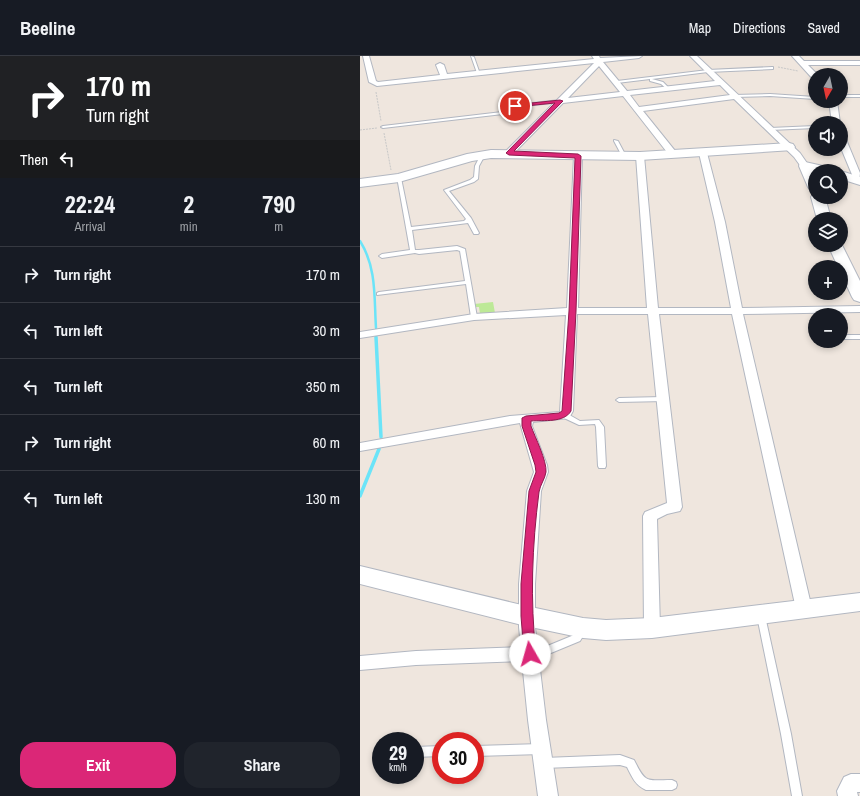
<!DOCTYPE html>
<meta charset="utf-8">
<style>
body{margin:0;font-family:"Archivo Narrow",sans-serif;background:#20242c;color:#f1f3f6;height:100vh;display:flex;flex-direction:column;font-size:15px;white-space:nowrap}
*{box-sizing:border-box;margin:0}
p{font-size:13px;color:#9ea1a6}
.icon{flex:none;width:22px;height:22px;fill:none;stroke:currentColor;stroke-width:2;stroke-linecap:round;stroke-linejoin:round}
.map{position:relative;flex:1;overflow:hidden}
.drawer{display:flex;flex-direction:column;background:#171b24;width:360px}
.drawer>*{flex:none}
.hud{background:#202124;color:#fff;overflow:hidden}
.needle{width:26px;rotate:189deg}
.tools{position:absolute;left:448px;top:12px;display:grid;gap:8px}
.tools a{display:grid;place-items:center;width:40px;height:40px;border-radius:50%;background:#171b24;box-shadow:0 2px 6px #0003;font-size:20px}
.speed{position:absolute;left:12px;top:676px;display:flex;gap:8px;font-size:20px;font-weight:700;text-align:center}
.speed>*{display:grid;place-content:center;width:52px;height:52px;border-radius:50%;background:#171b24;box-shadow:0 2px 6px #0003;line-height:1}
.speed small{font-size:10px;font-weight:400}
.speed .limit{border:6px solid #d22;background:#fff;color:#111}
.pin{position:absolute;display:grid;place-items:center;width:34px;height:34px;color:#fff;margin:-17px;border:2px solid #fff;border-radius:50%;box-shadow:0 1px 4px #0007}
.me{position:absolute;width:44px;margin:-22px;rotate:353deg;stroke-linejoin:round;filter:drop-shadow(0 0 3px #0008)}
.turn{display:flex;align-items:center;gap:14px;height:84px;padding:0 20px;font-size:18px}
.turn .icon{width:52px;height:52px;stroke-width:2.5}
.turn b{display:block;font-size:28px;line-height:34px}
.then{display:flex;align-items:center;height:38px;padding:0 20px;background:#0003;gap:8px;font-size:15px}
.eta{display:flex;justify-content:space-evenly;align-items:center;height:68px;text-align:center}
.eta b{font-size:24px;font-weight:700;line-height:28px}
.button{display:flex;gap:8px;margin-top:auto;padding:8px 20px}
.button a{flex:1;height:46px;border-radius:16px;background:#db2777;color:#fff;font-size:16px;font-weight:700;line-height:46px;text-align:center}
.button a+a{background:#20242c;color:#f1f3f6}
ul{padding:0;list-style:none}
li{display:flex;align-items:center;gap:12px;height:56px;padding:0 20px;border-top:1px solid #363941}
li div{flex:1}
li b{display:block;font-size:15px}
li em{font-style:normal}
header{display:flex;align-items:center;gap:24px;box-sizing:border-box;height:56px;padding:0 20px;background:#171b24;border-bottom:1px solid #363941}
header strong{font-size:19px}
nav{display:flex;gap:22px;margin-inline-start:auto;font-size:14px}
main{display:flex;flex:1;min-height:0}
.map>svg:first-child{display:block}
</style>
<header>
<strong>Beeline</strong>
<nav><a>Map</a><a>Directions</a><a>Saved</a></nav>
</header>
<main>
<section class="drawer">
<div class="hud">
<div class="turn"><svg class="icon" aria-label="right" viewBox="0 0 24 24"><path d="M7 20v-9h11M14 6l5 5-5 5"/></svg><div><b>170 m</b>Turn right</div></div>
<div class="then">Then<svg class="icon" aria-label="left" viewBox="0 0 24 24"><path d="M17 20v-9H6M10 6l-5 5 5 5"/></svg></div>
</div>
<div class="eta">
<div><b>22:24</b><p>Arrival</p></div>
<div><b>2</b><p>min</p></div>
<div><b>790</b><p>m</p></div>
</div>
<ul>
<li><svg class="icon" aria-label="right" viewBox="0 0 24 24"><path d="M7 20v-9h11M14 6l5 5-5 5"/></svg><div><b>Turn right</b></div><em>170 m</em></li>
<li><svg class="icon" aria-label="left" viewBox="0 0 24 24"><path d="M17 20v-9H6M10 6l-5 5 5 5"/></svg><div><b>Turn left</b></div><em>30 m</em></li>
<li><svg class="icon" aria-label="left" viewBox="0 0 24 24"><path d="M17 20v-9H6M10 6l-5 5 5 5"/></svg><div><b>Turn left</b></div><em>350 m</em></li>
<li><svg class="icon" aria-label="right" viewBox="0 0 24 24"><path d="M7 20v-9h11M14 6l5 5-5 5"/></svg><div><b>Turn right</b></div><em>60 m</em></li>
<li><svg class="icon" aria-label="left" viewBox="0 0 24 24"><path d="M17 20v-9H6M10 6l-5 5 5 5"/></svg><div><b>Turn left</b></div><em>130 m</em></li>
</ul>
<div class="button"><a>Exit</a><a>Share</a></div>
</section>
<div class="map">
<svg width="500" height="740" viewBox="0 0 500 740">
<rect width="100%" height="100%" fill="#efe6de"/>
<!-- green -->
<path fill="#bde997" d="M133,246L135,257L120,258L119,251H114V248Z"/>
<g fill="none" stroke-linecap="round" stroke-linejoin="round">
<!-- stream-far1 -->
<path stroke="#6be4f8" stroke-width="2.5" d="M0,185C17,212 14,242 16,272"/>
<!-- stream -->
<path stroke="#6be4f8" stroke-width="3.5" d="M16,281L21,381
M0,440L19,393"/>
<!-- lane casing -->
<g stroke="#b2b7c1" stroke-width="2">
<path id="lane" d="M111,0L114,1L120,18L117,17Z
M412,11H413V13L348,16L292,23L303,26L310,33L308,34L301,28L290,25V23L257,27L255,26L257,25L348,14Z
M410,38L455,41V43L410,40L374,41L372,40L374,39Z
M481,39H500V41H481Z
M200,44L202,45L201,46L156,51L143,58L23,72L21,71L23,70L142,56L155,49Z
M455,70V72L410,74L408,73L410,72Z
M254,84L258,85L266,100V101L262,100L254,85Z
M121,98L125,99L119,110L118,123L114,126L89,135L111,162L119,177L118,178H114L108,167L52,174L55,194H59L97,190L105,193L117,261L116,262L114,263L111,261L106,228L17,239V237L19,236L105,225L100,195L97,194L59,198L55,197L22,202L19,200L22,198L50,194L37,121L41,122L51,171L104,165L106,163L84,134L110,124L114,121L115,110Z
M481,279H500V283H481Z
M303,341H305L306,343L305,345L259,346L256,344L259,342Z
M202,357H206L220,365L239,364L244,371L246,410L245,412H239L238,410L236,371L235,368L219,369L202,361L201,359Z
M401,556L404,558L405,560L431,678L442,740H432L421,678L397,560L398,558Z
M223,570L226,571L227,574L220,585L174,604L171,605L168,604L166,601L168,598L214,579L220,571Z
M181,688L184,690L186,693L184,696L181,698L115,700V690Z
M81,690V700L55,701V691Z
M260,699L274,704C286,728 286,724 312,724L316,726L317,729L316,732L312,734H286C275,729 272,721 267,711L260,709L184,712L180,710L179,707L180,704L184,702Z"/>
</g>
<!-- street casing -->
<g stroke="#b2b7c1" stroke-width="2">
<path id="street" d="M3,0H9L16,25L18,26L80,19L76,9L80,7L84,9L87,18L234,3L232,0H239L240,2L282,0L279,2L243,6L267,35L355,25L330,0H337L440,97L449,110L445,113L442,112L434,101L374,43L283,55L316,96L317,98L316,100H310L263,40L203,47L152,99H146L145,97L146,95L234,7L17,30L9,26ZM239,10L260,36L208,42ZM360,29L370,39L279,51L270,39Z
M432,0H439L444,5H500V9H448L458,19H455V22H452Z
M469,45H477L480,67H472Z
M481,79L485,81L500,117L499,126H493L492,124L493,121L481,92Z
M343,94L347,97L365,166L382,252L500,250V256L383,258L452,553L450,558L444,559L438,558L436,553L372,258H299L322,451L320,455L307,458L297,463L300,572L298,577L292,579L286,577L284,572L283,460L285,456L307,447L288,258H217L213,355L209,362L173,366L172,370L187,409L188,416L181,435L175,528V571L186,664L198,740H178L168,664L162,605L56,609L0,614V600L56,595L161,591L159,571V528L167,435L174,416L160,367L0,395V387L150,360L200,356L206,259L114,264L0,282V276L114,258L207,252L214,100L218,97L222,100L218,252H287L276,100L280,97L284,100L298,252H371L355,166L339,97Z
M491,718H500V736H497L498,740H478L477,735L484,721Z"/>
</g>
<!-- secondary casing -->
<g stroke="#b2b7c1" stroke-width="2">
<path id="secondary" d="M429,87L433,88L435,91L433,94L280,104L131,102L112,105L39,126L0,131V123L38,118L107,98L131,94L280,96Z
M445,106L472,112L473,115H455V135L450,134L448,131L439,110L440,107Z
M481,115L500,121V129L481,123Z
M453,138H455V141H465L471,163H457L451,141Z
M481,187L500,225V246L494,244L492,241L481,217V211H478L468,189H481Z
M0,510L166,550L223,562L246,564L292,562L500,537V555L292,582L246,584L223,582L166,570L0,528Z"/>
</g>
<!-- path -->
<path stroke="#c8c8c8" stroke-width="1" stroke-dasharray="2 1" stroke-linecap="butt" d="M418,11L438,15
M16,36L21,65
M0,74L17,72
M24,77L31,114"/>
<!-- lane -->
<use href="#lane" fill="#fff" fill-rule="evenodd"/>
<!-- street -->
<use href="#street" fill="#fff" fill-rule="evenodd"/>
<!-- secondary -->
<use href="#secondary" fill="#fff" fill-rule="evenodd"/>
</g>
<!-- route -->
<path fill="#db2777" stroke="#8e194d" d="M200,44L203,45L202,46L154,95L218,98L221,100L216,255L211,355C204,367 184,364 171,365V370C175,381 187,405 186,416C185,423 180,429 179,436C172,490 170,544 176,598L174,601L170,603L166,601L164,598L161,560V528L169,435L176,416L175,409L162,370V362L166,360L199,357L202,355L209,255L215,102L149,99L146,97L195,47L155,51H153V49Z"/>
</svg>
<div class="tools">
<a><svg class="needle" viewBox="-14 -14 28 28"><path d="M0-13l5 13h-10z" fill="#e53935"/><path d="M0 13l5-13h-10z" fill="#9ea1a6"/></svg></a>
<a><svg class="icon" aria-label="sound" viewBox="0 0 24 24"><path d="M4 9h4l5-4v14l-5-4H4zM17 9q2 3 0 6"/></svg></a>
<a><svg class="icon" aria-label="search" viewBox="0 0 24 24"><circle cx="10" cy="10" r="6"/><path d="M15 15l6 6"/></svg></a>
<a><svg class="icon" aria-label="layers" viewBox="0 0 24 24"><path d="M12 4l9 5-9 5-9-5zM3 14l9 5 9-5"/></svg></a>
<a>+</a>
<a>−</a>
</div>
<div class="speed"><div>29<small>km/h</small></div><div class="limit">30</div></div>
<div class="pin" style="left:155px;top:50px;background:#d93025"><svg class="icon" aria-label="arrive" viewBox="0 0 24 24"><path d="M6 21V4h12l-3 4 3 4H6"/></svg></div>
<svg class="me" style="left:170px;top:598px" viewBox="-20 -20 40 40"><circle r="19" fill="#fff"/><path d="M0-13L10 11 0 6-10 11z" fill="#db2777"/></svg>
</div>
</main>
